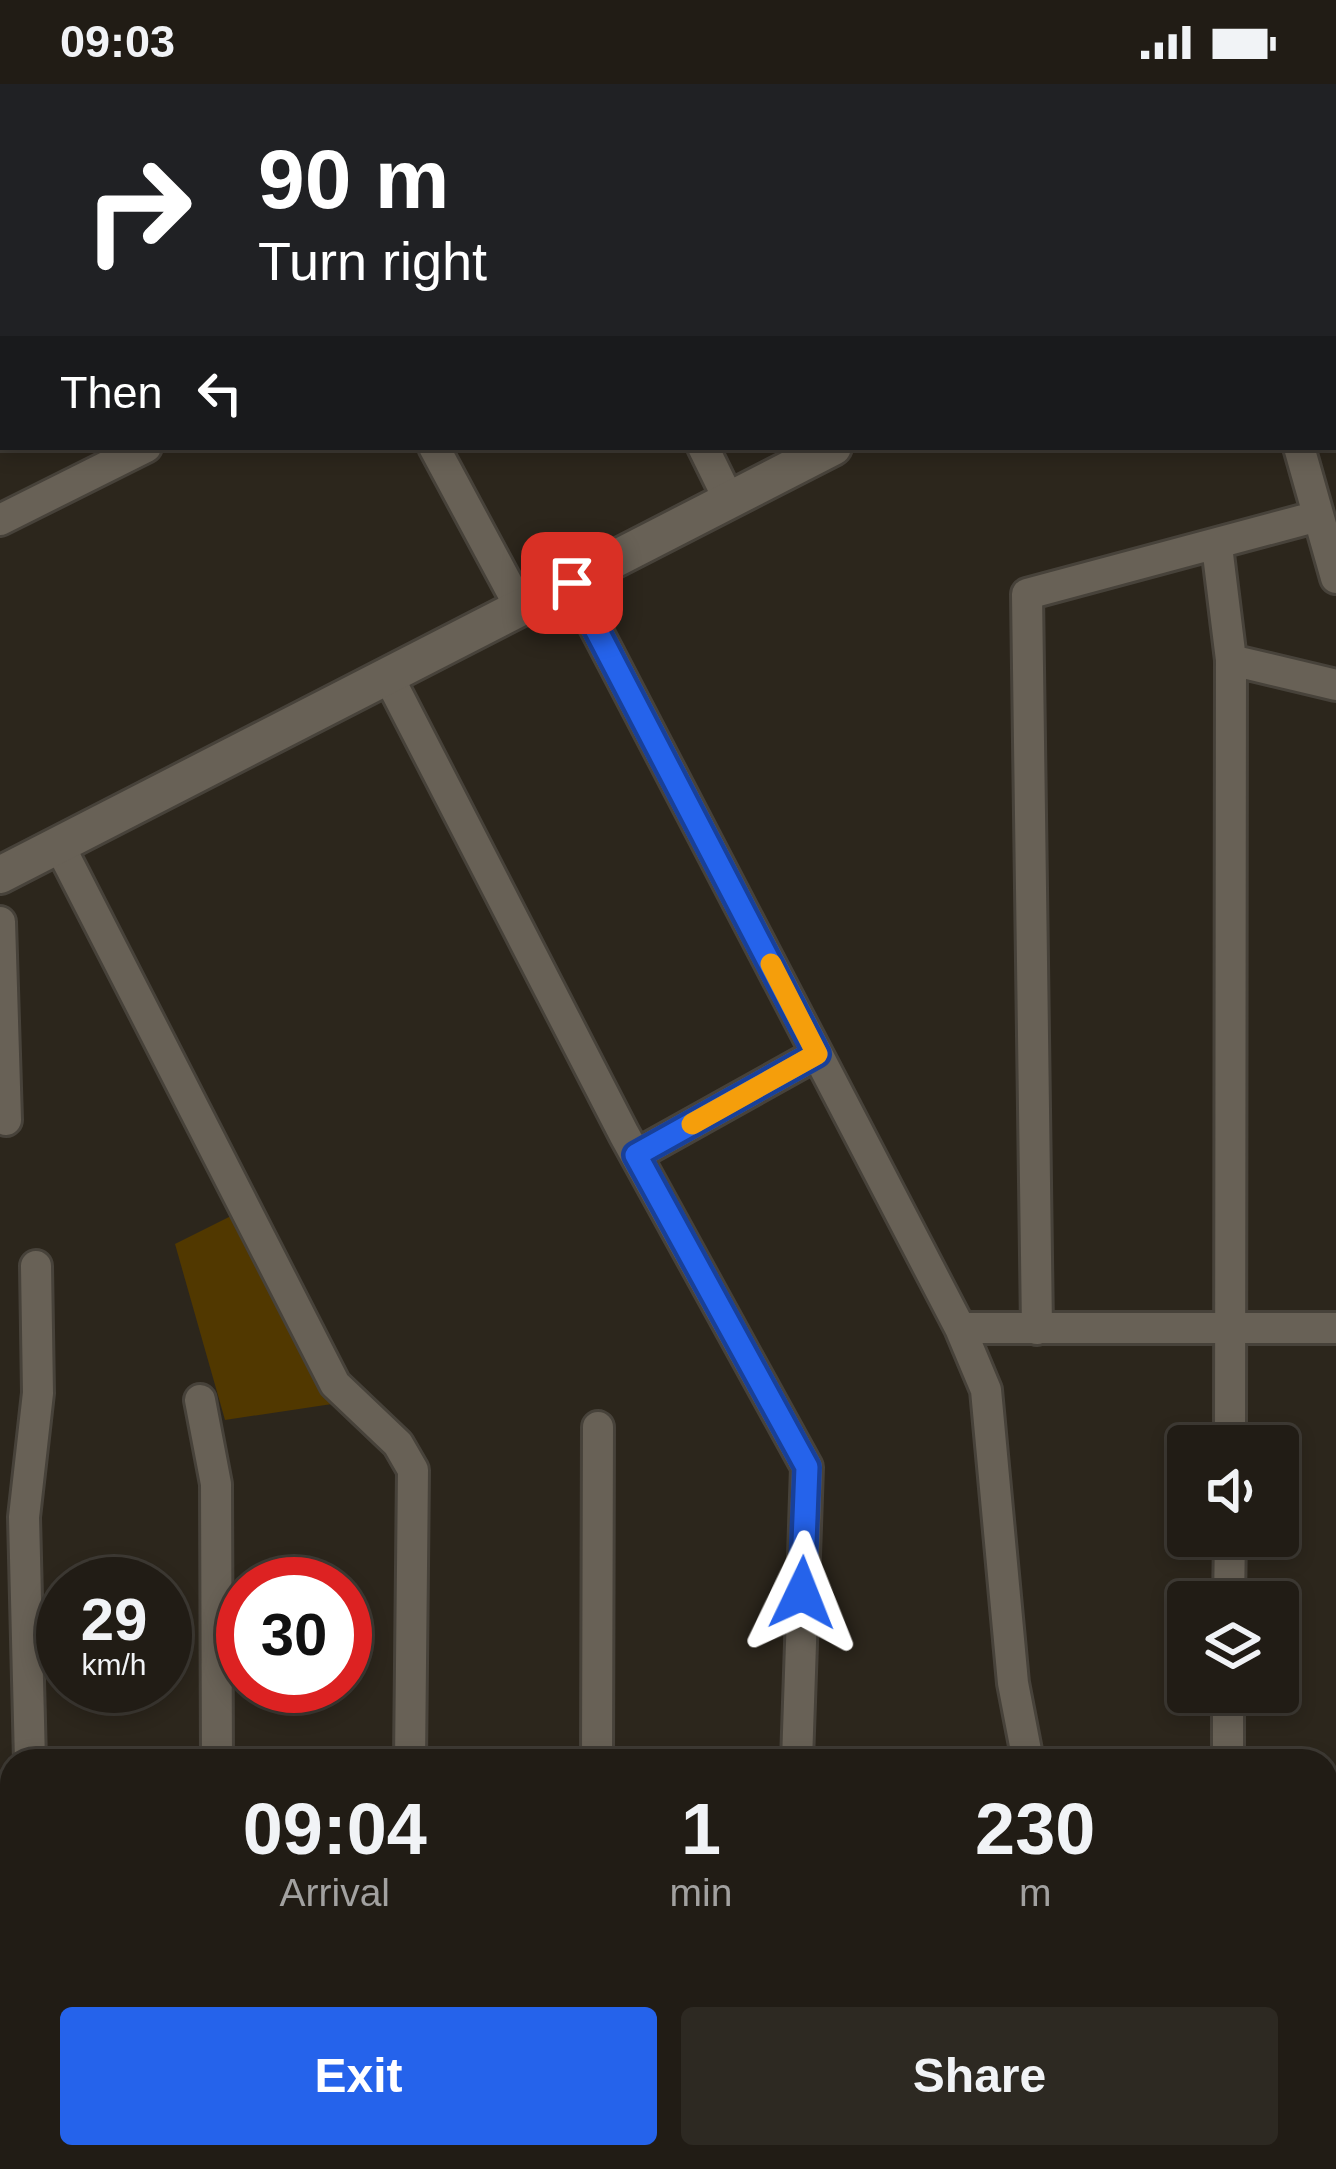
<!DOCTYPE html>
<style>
body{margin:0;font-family:Arial,sans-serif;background:#2d2922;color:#f1f3f6;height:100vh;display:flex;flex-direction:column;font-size:45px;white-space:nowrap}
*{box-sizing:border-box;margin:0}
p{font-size:39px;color:#a2a1a0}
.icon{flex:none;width:66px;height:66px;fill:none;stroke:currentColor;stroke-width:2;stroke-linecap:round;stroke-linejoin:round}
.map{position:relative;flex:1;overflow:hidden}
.side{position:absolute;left:0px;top:1665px;width:1338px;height:420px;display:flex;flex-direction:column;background:#211c15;border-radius:36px 36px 0 0;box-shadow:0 6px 18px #0003,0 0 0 3px #3e3a34}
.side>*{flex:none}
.banner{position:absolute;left:0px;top:0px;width:1338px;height:366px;box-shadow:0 6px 18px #0003,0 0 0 3px #3e3a34;background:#202124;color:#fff;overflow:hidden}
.tools{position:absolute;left:1167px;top:1341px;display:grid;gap:24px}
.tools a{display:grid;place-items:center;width:132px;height:132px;border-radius:12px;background:#211c15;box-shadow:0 6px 18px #0003,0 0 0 3px #3e3a34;font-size:60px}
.speed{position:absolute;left:36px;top:1473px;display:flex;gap:24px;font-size:60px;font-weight:700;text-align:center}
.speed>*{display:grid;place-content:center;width:156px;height:156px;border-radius:50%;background:#211c15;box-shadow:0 6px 18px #0003,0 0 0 3px #3e3a34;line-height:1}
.speed small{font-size:30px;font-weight:400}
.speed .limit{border:18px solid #d22;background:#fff;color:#111}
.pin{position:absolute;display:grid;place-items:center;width:102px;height:102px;color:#fff;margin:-51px;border-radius:24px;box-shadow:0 6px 18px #0006}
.me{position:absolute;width:132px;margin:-66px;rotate:2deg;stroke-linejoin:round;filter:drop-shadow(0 0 9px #0008)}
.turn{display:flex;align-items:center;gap:42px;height:252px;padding:0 60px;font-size:54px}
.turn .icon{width:156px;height:156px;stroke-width:2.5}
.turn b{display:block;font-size:84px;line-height:102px}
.then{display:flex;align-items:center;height:114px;padding:0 60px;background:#0003;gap:24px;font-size:45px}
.eta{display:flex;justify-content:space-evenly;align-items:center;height:204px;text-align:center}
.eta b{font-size:72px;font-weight:800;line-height:84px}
.action{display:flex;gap:24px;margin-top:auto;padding:24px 60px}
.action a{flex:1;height:138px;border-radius:12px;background:#2563eb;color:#fff;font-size:48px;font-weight:800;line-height:138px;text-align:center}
.action a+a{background:#2d2922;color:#f1f3f6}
.status{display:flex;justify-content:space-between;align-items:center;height:84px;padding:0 60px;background:#211c15;direction:ltr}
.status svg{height:33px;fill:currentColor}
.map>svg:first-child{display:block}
</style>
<div class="status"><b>09:03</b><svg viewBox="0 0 49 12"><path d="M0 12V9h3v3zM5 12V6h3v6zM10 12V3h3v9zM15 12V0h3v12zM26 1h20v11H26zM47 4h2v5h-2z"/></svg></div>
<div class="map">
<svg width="1336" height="2085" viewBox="0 0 1336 2085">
<rect width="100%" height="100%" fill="#2c261c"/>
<!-- green -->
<path fill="#513800" d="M233,1131L332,1320L225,1336L175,1160Z"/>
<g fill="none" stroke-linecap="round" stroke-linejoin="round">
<!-- minor casing -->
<g stroke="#47423a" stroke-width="36">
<path id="minor" d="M263,0L264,3
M329,3L335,0
M1079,3L1086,0
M0,220L3,218
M434,363L521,525
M703,363L730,418
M1299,363L1336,494
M0,436L146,363
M1217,462L1231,576L1230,1362
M572,499L960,1244L986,1306L1013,1599L1028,1677
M1231,576L1336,601
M389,594L624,1050L807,1383L797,1677
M59,761L335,1300L398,1360L413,1386L410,1677
M0,838L6,1036
M636,1071L817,970
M960,1244H1336
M1037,1245L1027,510L1318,432
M200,1316L216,1400L217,1677
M1229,1518L1230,1452
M30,1677L24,1433L38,1309L36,1182
M597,1677L598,1343
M1228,1677V1608
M1326,1814L1336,1813
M0,1883H12
M1326,2016H1336
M912,2073L915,2085
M1114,2073L1117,2085
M32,2085V2073
M217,2085V2073
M406,2085V2073
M594,2085V2073
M791,2085V2073
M1226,2085V2073"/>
</g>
<!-- tertiary casing -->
<g stroke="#47423a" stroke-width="42">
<path id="tertiary" d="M1335,104H1336
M0,791L833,363"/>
</g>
<!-- minor -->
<use href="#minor" stroke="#686156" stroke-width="30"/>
<!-- tertiary -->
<use href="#tertiary" stroke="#686156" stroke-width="36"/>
</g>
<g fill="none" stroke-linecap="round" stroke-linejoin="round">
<!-- route casing -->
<g stroke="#184099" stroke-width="30">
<path id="route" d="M572,499L817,970L636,1071L807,1383L802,1509"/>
</g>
<!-- route -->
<use href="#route" stroke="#2563eb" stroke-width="21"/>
<!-- slow -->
<path stroke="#f59e0b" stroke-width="21" d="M692,1040L817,970L771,880"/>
</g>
</svg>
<div class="tools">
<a><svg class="icon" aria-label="sound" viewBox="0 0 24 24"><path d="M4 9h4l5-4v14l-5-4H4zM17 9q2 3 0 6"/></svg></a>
<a><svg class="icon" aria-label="layers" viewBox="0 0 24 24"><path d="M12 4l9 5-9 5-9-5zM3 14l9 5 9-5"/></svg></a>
</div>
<div class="speed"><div>29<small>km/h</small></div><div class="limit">30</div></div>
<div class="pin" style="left:572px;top:499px;background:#d93025"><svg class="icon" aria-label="arrive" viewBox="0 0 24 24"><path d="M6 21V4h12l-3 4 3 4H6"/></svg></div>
<svg class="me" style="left:802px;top:1509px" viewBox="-20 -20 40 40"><path d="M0-17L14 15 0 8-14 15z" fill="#2563eb" stroke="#fff" stroke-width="4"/></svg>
<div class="banner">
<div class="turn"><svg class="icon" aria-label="right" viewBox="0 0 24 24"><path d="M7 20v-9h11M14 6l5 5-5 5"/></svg><div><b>90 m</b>Turn right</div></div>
<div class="then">Then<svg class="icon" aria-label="left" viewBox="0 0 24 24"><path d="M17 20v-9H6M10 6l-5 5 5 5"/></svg></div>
</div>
<section class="side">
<div class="eta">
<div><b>09:04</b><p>Arrival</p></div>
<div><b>1</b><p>min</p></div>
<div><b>230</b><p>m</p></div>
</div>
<div class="action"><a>Exit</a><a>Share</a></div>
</section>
</div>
